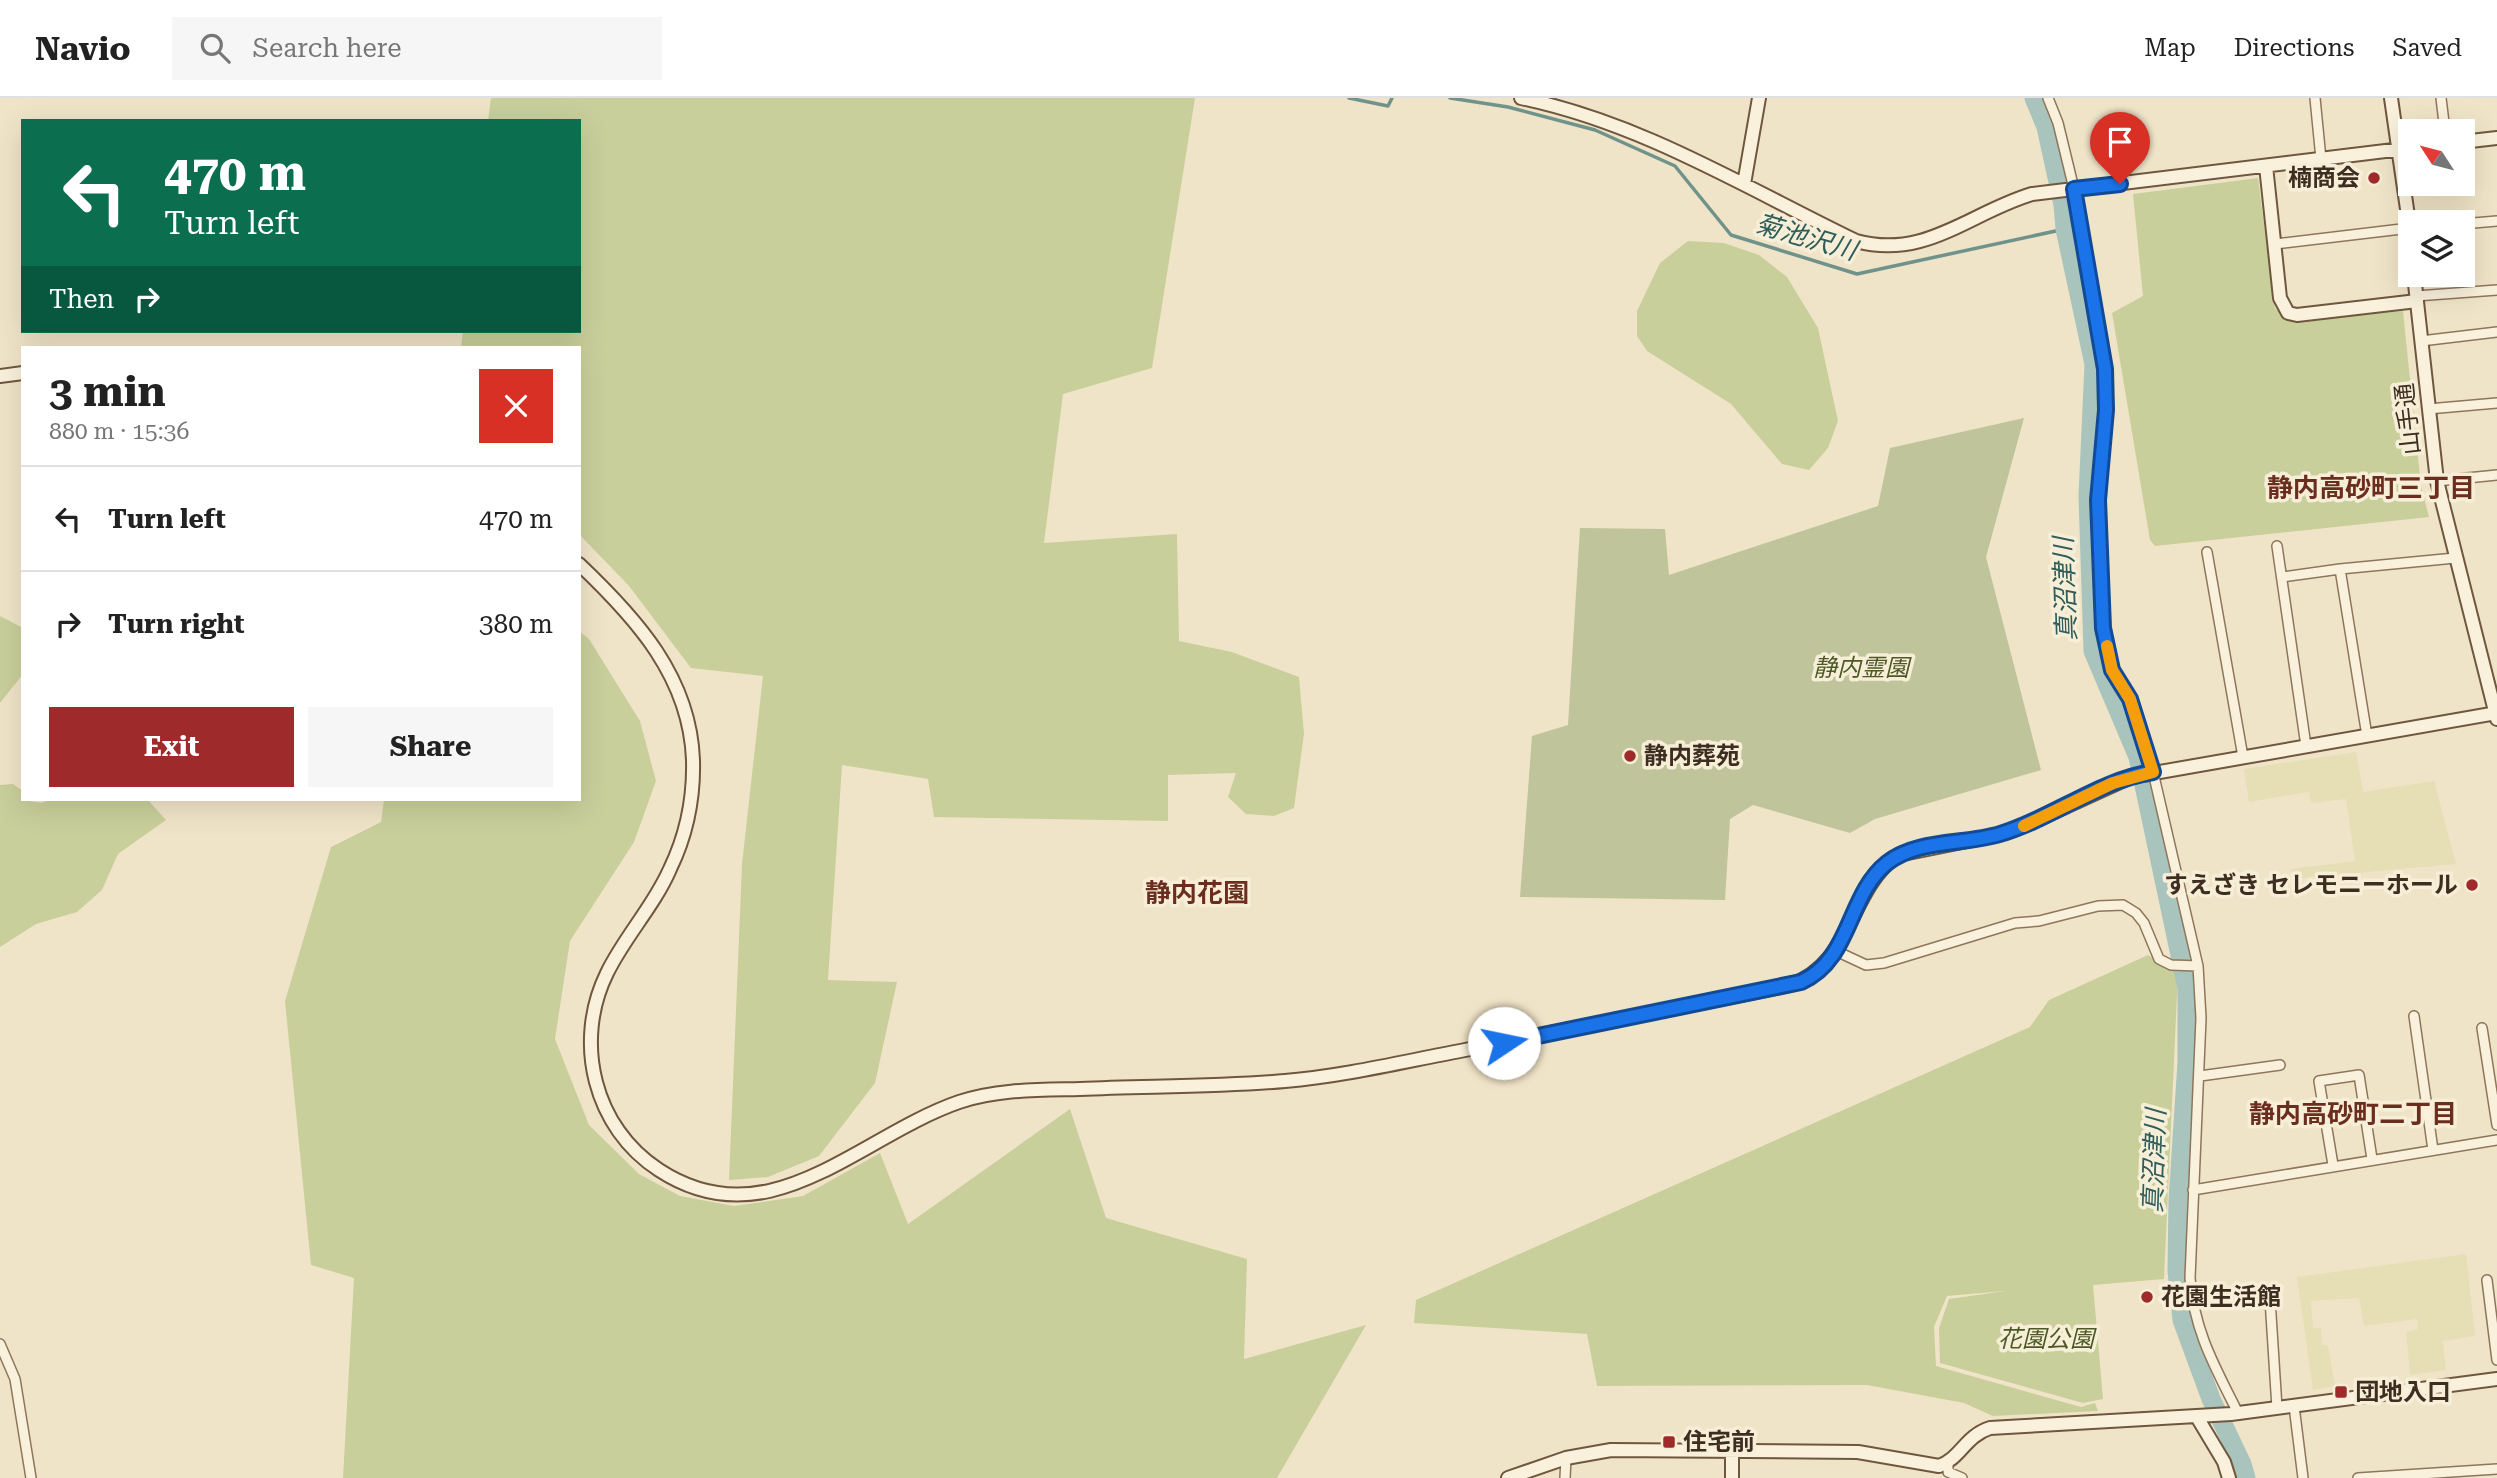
<!DOCTYPE html>
<meta charset="utf-8">
<style>
body{margin:0;font-family:"Roboto Serif","Noto Sans JP",serif;background:#f6f6f6;color:#222;height:100vh;display:flex;flex-direction:column;font-size:26px;white-space:nowrap}
*{box-sizing:border-box;margin:0}
p{font-size:23px;color:#767676}
.icon{flex:none;width:38px;height:38px;fill:none;stroke:currentColor;stroke-width:2;stroke-linecap:round;stroke-linejoin:round}
.map{position:relative;flex:1;overflow:hidden}
.drawer{position:absolute;left:21px;top:248px;width:560px;height:455px;display:flex;flex-direction:column;background:#fff;border-radius:0px;box-shadow:0 7px 28px #0002}
.drawer>*{flex:none}
.guide{position:absolute;left:21px;top:21px;width:560px;height:214px;border-radius:0px;box-shadow:0 7px 28px #0002;background:#0b6e4f;color:#fff;overflow:hidden}
.needle{width:46px;rotate:306deg}
.tools{position:absolute;left:2398px;top:21px;display:grid;gap:14px}
.tools a{display:grid;place-items:center;width:77px;height:77px;border-radius:0px;background:#fff;box-shadow:0 7px 28px #0002;font-size:35px}
.pin{position:absolute;display:grid;place-items:center;width:60px;height:60px;color:#fff;margin:-72px -30px;border-radius:50% 50% 50% 0;rotate:-45deg;box-shadow:0 0 7px #0007}
.pin .icon{rotate:45deg}
.me{position:absolute;width:77px;margin:-38px;rotate:79deg;stroke-linejoin:round;filter:drop-shadow(0 0 5px #0008)}
.turn{display:flex;align-items:center;gap:24px;height:147px;padding:0 28px;font-size:32px}
.turn .icon{width:91px;height:91px;stroke-width:2.5}
.turn b{display:block;font-size:49px;line-height:60px}
.then{display:flex;align-items:center;height:66px;padding:0 28px;background:#0003;gap:14px;font-size:26px}
.round{display:grid;place-items:center;flex:none;width:74px;height:74px;border-radius:0px;background:#f6f6f6}
.summary{display:flex;align-items:center;justify-content:space-between;height:119px;padding:0 28px}
h1{font-size:42px;font-weight:700;line-height:52px}
.action{display:flex;gap:14px;margin-top:auto;padding:14px 28px}
.action a{flex:1;height:80px;border-radius:0px;background:#9e2a2b;color:#fff;font-size:28px;font-weight:700;line-height:80px;text-align:center}
.action a+a{background:#f6f6f6;color:#222}
ul{padding:0;list-style:none}
li{display:flex;align-items:center;gap:21px;height:105px;padding:0 28px;border-top:2px solid #e0e0e0}
li div{flex:1}
li b{display:block;font-size:26px}
li em{font-style:normal}
header{display:flex;align-items:center;gap:42px;box-sizing:border-box;height:98px;padding:0 35px;background:#fff;border-bottom:2px solid #e0e0e0}
header strong{font-size:33px}
nav{display:flex;gap:38px;margin-inline-start:auto;font-size:24px}
.search{width:490px;height:63px;background:#f6f6f6;display:flex;align-items:center;gap:18px;box-sizing:border-box;padding:0 24px;border-radius:0px;color:#767676;font-size:26px}
.map>svg:first-child{display:block}
</style>
<header>
<strong>Navio</strong>
<div class="search"><svg class="icon" aria-label="search" viewBox="0 0 24 24"><circle cx="10" cy="10" r="6"/><path d="M15 15l6 6"/></svg>Search here</div>
<nav><a>Map</a><a>Directions</a><a>Saved</a></nav>
</header>
<div class="map">
<svg width="2497" height="1380" viewBox="0 0 2497 1380">
<rect width="100%" height="100%" fill="#f0e4c8"/>
<!-- farmland -->
<path fill="#e6deb5" d="M2356,654L2363,694L2434,683L2456,766L2291,781V771L2355,763L2346,701L2311,705L2309,694L2249,704L2244,671Z
M2466,1156L2475,1238L2443,1243L2446,1272L2410,1277L2406,1234L2418,1231L2417,1221L2364,1228L2359,1200L2311,1203L2313,1230H2321L2322,1247H2328L2335,1288L2313,1292L2297,1179Z"/>
<!-- green -->
<path fill="#c9cf9b" d="M491,0H1195L1152,270L1063,296L1044,445L1177,436L1179,543L1232,554L1299,579L1304,636L1294,710L1274,718L1246,716L1228,699L1236,675L1168,677V723L934,719L928,681L842,667L828,882L897,884L875,985L819,1058L768,1079L729,1082L742,766L763,578L691,570L629,488L579,436V250H461L463,233H579V23H488Z
M2258,80L2275,210L2290,223L2403,213L2421,388L2429,419L2155,448L2150,442L2112,215L2143,198L2133,96Z
M1688,143L1724,145L1759,157L1787,179L1818,230L1838,323L1828,350L1809,372L1782,366L1731,306L1647,253L1637,238V213L1660,165Z
M0,518L23,530V576L0,605Z
M579,533L589,541L640,623L656,683L634,744L570,843L555,941L589,1027L639,1076L680,1098L734,1108L803,1098L880,1055L908,1126L1070,1011L1106,1120L1247,1161L1244,1261L1366,1227L1277,1380H343L354,1180L311,1167L285,903L331,749L381,724L384,702H579Z
M13,686L23,693V702L41,705L51,702H148L166,722L118,756L102,792L77,814L36,826L0,849V687Z
M2148,857L2178,875L2164,1181L2093,1187L2103,1301L2083,1305L1940,1265L1939,1230L1949,1201L2005,1193L1947,1198L1934,1229L1936,1268L2081,1309L2095,1305L2098,1313L1993,1318L1964,1305L1867,1287L1597,1288L1587,1236L1414,1225L1416,1202L2030,929L2049,902Z"/>
<!-- cemetery -->
<path fill="#bfc49a" d="M2024,320L1986,459L2041,672L1875,721L1850,735L1753,707L1730,721L1725,802L1520,799L1532,638L1568,627L1580,430L1665,431L1669,477L1878,408L1890,350Z"/>
<g fill="none" stroke-linecap="round" stroke-linejoin="round">
<!-- stream -->
<path stroke="#6f938a" stroke-width="3.5" d="M1349,0L1388,8L1392,0
M1450,0L1508,9L1595,32L1675,68L1731,137L1857,176L2065,131"/>
<!-- river -->
<path stroke="#a9c4bc" stroke-width="19" d="M2034,0L2046,29L2063,107L2065,131L2094,266L2088,398L2093,553L2138,659L2187,890V964L2178,1102L2177,1173L2182,1222L2211,1301L2242,1366L2246,1380"/>
<!-- street casing -->
<g stroke="#8d765c" stroke-width="12">
<path id="street" d="M2048,0L2058,25L2074,91L2105,271L2106,312L2098,402L2103,529L2112,572L2130,601L2153,674L2198,868L2201,920L2190,1180C2194,1233 2215,1269 2238,1315
M2315,0L2321,61
M2441,0L2445,33
M2462,126L2497,123
M2275,146L2410,130
M2416,198L2497,192
M2421,243L2497,234
M2428,311L2497,305
M2437,383L2497,377
M2277,448L2306,648
M2207,454L2243,659
M2340,471L2455,460
M2282,479L2340,471L2367,638
M1836,853L1866,867L1884,865L2015,825L2039,823L2098,808L2123,807L2136,815L2144,825L2159,861L2171,867L2198,868
M2414,918L2433,1052
M2482,930L2497,1027
M2200,978L2280,967
M2333,1067L2319,983L2359,977L2372,1061
M2193,1092L2497,1042
M2487,1182L2497,1262
M2270,1201L2277,1310
M0,1246L15,1281L31,1380
M2294,1308L2303,1380
M1948,1364V1374L1962,1380
M1565,1380L1566,1360
M2358,1380L2497,1371"/>
</g>
<!-- secondary casing -->
<g stroke="#6f573f" stroke-width="16">
<path id="secondary" d="M1521,0C1642,25 1746,90 1856,143C1925,162 1969,115 2032,96L2410,50
M2391,0L2410,132
M2462,44L2497,40
M2266,68L2280,200L2288,215L2297,217L2417,203
M1744,86L1759,0
M2414,177L2437,383L2497,621
M0,278L23,275
M579,466C636,520 690,579 693,662C694,699 686,738 670,771C654,808 625,838 607,875C573,944 594,1030 659,1072C769,1144 858,1039 959,1004C998,991 1039,992 1080,991C1148,988 1217,989 1285,983C1344,978 1402,964 1460,953C1570,932 1680,909 1790,887C1853,866 1848,792 1898,757L1997,737L2026,727L2131,679L2497,615
M2197,1319L2224,1364L2229,1380
M1508,1380L1566,1360L1611,1352L1858,1354L1939,1368C1961,1360 1965,1338 1990,1330L2231,1316L2497,1281
M1732,1380V1352"/>
</g>
<!-- street -->
<use href="#street" stroke="#faf1dc" stroke-width="9"/>
<!-- secondary -->
<use href="#secondary" stroke="#faf1dc" stroke-width="12"/>
</g>
<g fill="none" stroke-linecap="round" stroke-linejoin="round">
<!-- route casing -->
<g stroke="#114b97" stroke-width="18">
<path id="route" d="M1504,945L1801,884C1852,861 1847,797 1887,765C1917,741 1964,747 2000,736C2053,720 2099,682 2153,674L2130,601L2112,572L2103,530L2098,402L2106,312L2105,271L2074,91L2120,86"/>
</g>
<!-- route -->
<use href="#route" stroke="#1a73e8" stroke-width="12"/>
<!-- slow -->
<path stroke="#f59e0b" stroke-width="12" d="M2024,728L2113,685L2153,674L2130,601L2112,572L2107,548"/>
</g>
<!-- markers -->
<g fill="#9e2a2b" stroke="#f7eed8" stroke-width="2.5">
<circle cx="2374" cy="80" r="7"/>
<circle cx="1630" cy="658" r="7"/>
<circle cx="2472" cy="787" r="7"/>
<circle cx="2147" cy="1199" r="7"/>
<rect x="2334" y="1287" width="14" height="14" rx="3.5"/>
<rect x="1662" y="1337" width="14" height="14" rx="3.5"/>
</g>
<g text-anchor="middle" dominant-baseline="central" stroke-width="7" stroke-linejoin="round" paint-order="stroke">
<!-- poi labels -->
<g font-size="24" font-weight="bold" fill="#3d2e20" stroke="#f7eed8" text-anchor="start">
<text x="2360" y="80" text-anchor="end">楠商会</text>
<text x="1644" y="658">静内葬苑</text>
<text x="2458" y="787" text-anchor="end">すえざき セレモニーホール</text>
<text x="2161" y="1199">花園生活館</text>
<text x="2355" y="1294">団地入口</text>
<text x="1683" y="1344">住宅前</text>
</g>
<!-- street labels -->
<g font-size="24" fill="#3d2e20" stroke="#f7eed8">
<text transform="translate(2408 321) rotate(-96)">山手通</text>
</g>
<!-- park labels -->
<g font-size="24" font-style="italic" fill="#4d5a26" stroke="#f7eed8">
<text x="1861" y="570">静内霊園</text>
<text x="2046" y="1241">花園公園</text>
</g>
<!-- water labels -->
<g font-size="26" font-style="italic" fill="#2f5d5a" stroke="#f7eed8">
<text transform="translate(1806 139) rotate(16)">菊池沢川</text>
<text transform="translate(2065 491) rotate(-92)">真沼津川</text>
<text transform="translate(2154 1063) rotate(-88)">真沼津川</text>
</g>
<!-- neighbourhood labels -->
<g font-size="26" font-weight="bold" fill="#6b2e1e" stroke="#f7eed8">
<text x="2371" y="390">静内高砂町三丁目</text>
<text x="1197" y="795">静内花園</text>
<text x="2353" y="1016">静内高砂町二丁目</text>
</g>
</g>
</svg>
<div class="tools">
<a><svg class="needle" viewBox="-14 -14 28 28"><path d="M0-13l5 13h-10z" fill="#e53935"/><path d="M0 13l5-13h-10z" fill="#767676"/></svg></a>
<a><svg class="icon" aria-label="layers" viewBox="0 0 24 24"><path d="M12 4l9 5-9 5-9-5zM3 14l9 5 9-5"/></svg></a>
</div>
<div class="pin" style="left:2120px;top:86px;background:#d93025"><svg class="icon" aria-label="arrive" viewBox="0 0 24 24"><path d="M6 21V4h12l-3 4 3 4H6"/></svg></div>
<svg class="me" style="left:1504px;top:945px" viewBox="-20 -20 40 40"><circle r="19" fill="#fff"/><path d="M0-13L10 11 0 6-10 11z" fill="#1a73e8"/></svg>
<div class="guide">
<div class="turn"><svg class="icon" aria-label="left" viewBox="0 0 24 24"><path d="M17 20v-9H6M10 6l-5 5 5 5"/></svg><div><b>470 m</b>Turn left</div></div>
<div class="then">Then<svg class="icon" aria-label="right" viewBox="0 0 24 24"><path d="M7 20v-9h11M14 6l5 5-5 5"/></svg></div>
</div>
<section class="drawer">
<div class="summary"><div><h1>3 min</h1><p>880 m · 15:36</p></div><a class="round" style="background:#d93025;color:#fff"><svg class="icon" aria-label="close" viewBox="0 0 24 24"><path d="M6 6l12 12M18 6L6 18"/></svg></a></div>
<ul>
<li><svg class="icon" aria-label="left" viewBox="0 0 24 24"><path d="M17 20v-9H6M10 6l-5 5 5 5"/></svg><div><b>Turn left</b></div><em>470 m</em></li>
<li><svg class="icon" aria-label="right" viewBox="0 0 24 24"><path d="M7 20v-9h11M14 6l5 5-5 5"/></svg><div><b>Turn right</b></div><em>380 m</em></li>
</ul>
<div class="action"><a>Exit</a><a>Share</a></div>
</section>
</div>
